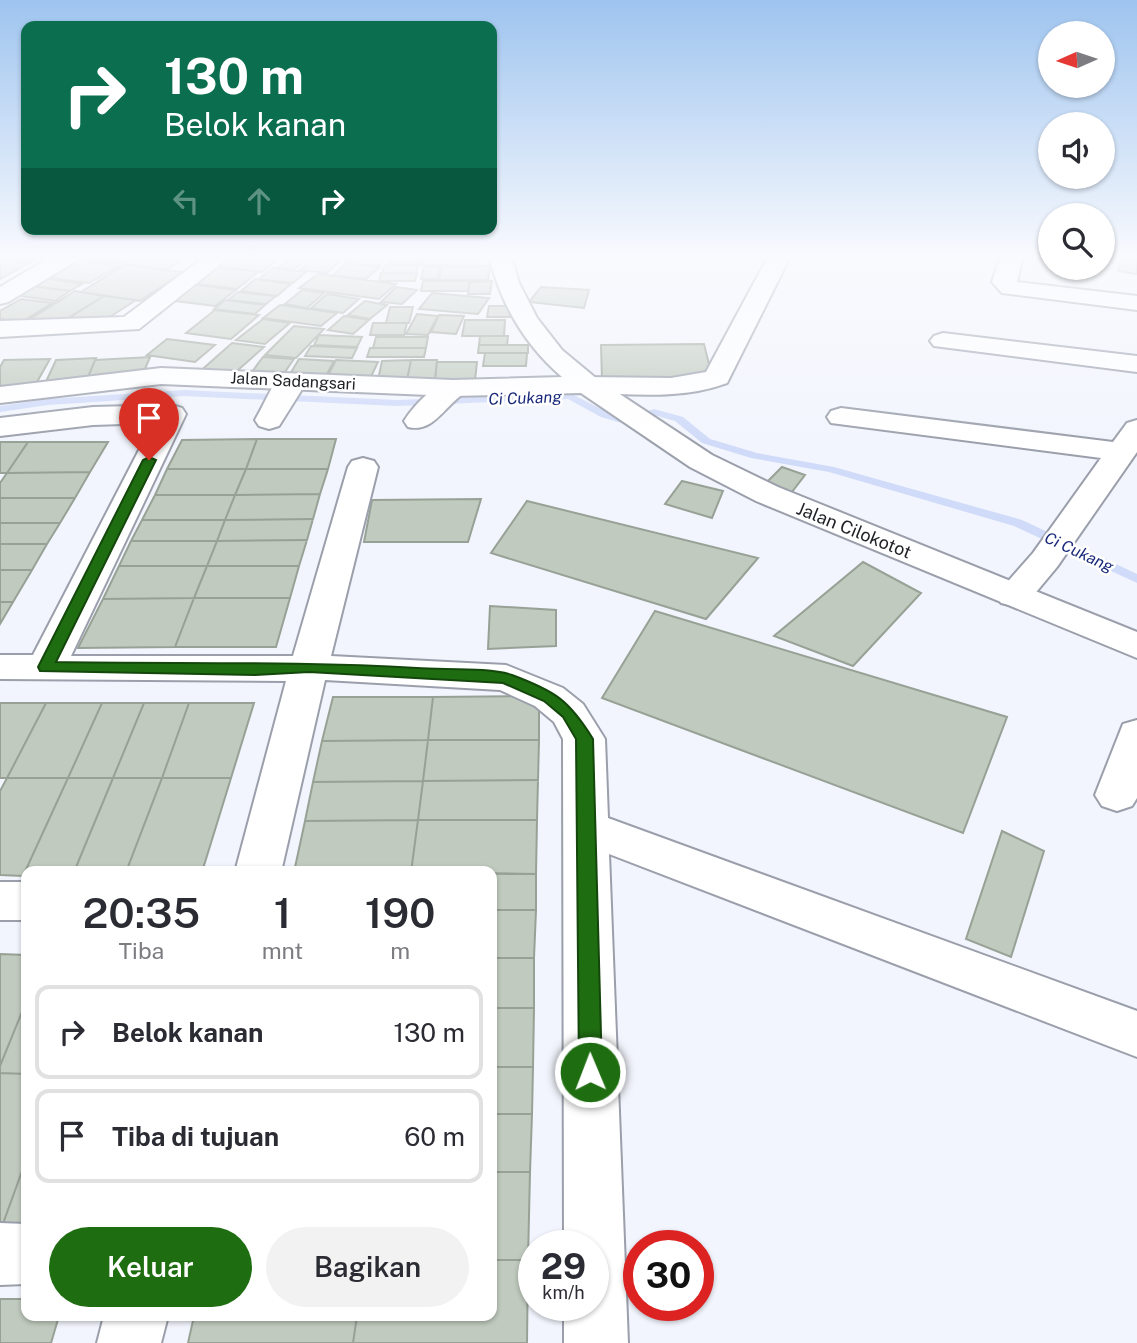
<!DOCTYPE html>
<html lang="id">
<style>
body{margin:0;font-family:"Public Sans",sans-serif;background:#f2f2f3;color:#2b2b33;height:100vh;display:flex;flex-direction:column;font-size:26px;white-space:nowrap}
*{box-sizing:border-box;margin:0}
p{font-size:23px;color:#7c7c81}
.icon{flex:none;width:38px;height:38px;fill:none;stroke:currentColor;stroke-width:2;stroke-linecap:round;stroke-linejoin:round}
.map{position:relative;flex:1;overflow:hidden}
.drawer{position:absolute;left:21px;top:866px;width:476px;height:455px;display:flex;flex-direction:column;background:#fff;border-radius:14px;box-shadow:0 2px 5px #0004}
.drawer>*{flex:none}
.top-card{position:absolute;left:21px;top:21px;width:476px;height:214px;border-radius:14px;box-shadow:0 2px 5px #0004;background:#0b6e4f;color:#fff;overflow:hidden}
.needle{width:46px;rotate:267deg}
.fabs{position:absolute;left:1038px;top:21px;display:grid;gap:14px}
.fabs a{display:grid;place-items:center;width:77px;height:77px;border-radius:50%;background:#fff;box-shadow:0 2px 5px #0004;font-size:35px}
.speed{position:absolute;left:518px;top:1230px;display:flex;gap:14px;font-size:35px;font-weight:700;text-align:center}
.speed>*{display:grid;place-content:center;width:91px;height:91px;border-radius:50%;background:#fff;box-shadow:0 2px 5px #0004;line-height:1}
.speed small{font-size:18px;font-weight:400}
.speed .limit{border:10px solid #d22;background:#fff;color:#111}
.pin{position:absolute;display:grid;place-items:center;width:60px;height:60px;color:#fff;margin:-72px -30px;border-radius:50% 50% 50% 0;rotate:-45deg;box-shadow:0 0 7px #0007}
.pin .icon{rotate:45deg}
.me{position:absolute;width:77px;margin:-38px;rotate:359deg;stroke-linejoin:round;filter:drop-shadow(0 0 5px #0008)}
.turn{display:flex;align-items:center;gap:24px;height:147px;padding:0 28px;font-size:32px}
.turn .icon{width:91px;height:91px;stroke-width:2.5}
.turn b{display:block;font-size:49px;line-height:60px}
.lanes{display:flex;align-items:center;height:66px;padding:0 28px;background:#0003;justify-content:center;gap:35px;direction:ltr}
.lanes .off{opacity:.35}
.eta{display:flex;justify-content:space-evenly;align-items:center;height:119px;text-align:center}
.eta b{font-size:42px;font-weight:600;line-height:49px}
.action{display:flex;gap:14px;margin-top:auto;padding:14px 28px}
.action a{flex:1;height:80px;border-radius:42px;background:#1f6d11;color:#fff;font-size:28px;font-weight:600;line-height:80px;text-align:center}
.action a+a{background:#f2f2f3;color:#2b2b33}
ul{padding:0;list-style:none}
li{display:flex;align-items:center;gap:21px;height:94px;margin:0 14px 10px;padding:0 14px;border:4px solid #e1e1e2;border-radius:14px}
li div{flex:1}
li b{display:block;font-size:26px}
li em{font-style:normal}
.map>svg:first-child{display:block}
</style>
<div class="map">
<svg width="1137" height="1343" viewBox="0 0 1137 1343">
<rect width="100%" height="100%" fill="#f2f5fd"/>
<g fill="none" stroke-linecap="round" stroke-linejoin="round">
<!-- stream -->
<path fill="#d0dbf9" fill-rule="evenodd" d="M184,390L397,400L570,393L609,413L625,418L654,409L683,417L710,439L757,453L834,467L1022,520L1137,574V583L1014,526L829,472L751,458L702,443L675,421L654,415L625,424L601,417L568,399L397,406L184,396L48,405L0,412V406L48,399Z"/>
</g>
<!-- building -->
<path fill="#c0cabe" stroke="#98a196" stroke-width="2" d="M0,255H42L30,262L0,258Z
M78,255H188L166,270L74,257Z
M226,255H283L262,272L212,266Z
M351,255H390L378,266L344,262Z
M392,255H419L417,264H389Z
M421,255H480L478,265H419Z
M1122,255L1137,257V274L1118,271Z
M293,256L308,258L293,270L277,268Z
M314,258L340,261L327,273L300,270Z
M0,259L29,263L0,279Z
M71,259L119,266L89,283L40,277Z
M346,263L380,267L366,279L332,276Z
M126,264L166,270L183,272L140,301L81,292Z
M385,265H418L416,273H382Z
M424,266H440L437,279H421Z
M442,266H490L488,280H439Z
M211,267L258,272L237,289L189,283Z
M272,268L306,272L293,283L259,279Z
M381,273H417L415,281H379Z
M318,274L396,284L379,299L299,288Z
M37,277L82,284L70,291L24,285Z
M255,279L291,284L277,296L241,291Z
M423,281H470L468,291H421Z
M492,281L490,294H468L470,282Z
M189,284L236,290L215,306L167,300Z
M22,285L70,291L55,301L7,294Z
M396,287L417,290L402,304L381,302Z
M541,287L589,290L584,308L529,302Z
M302,290L324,293L307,308L285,304Z
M75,291L104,296L57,325L27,321Z
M238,292L276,296L266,304L228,300Z
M432,293L489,298L478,314L419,309Z
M327,294L359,299L343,313L311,308Z
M104,296L136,300L102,322L70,317Z
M21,299L52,303L22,322L0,319V311Z
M225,300L265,305L255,314L214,309Z
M365,301L387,305L370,319L348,315Z
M280,305L337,313L321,326L263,318Z
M489,306H512L510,317H487Z
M390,307H413L409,323H386Z
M215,310L259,315L231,339L186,333Z
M417,314L438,316L428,335L406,334Z
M439,315L464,316L456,334L431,332Z
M344,316L369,320L353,334L328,330Z
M263,319L290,323L265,344L236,340Z
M465,320H505L504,336H462Z
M373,323H407L404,335H370Z
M294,326L324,329L296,358L265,355Z
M319,335L362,337L357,347L314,345Z
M480,336H508L507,345H479Z
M376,337H428L426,348H373Z
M167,339L215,345L195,362L147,355Z
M232,343L264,347L229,378L197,374Z
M704,344L712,376L602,380L601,345Z
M479,345H528V353H478Z
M311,346L357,348L352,358L305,356Z
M370,348H426L424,357H367Z
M485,353H527L526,366H483Z
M150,357L143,374L88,377L95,360Z
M263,357L294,359L280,379L248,377Z
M96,358L85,384L44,386L56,360Z
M50,359L33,389L0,390V367L4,360Z
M299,359L334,361L323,381L287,379Z
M336,360L378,362L368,383L325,381Z
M411,360H437L435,380H407Z
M411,360L407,380H378L382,361Z
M437,362H477L475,380H435Z
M257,439H336L328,469H246Z
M257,439L246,469H167L182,440Z
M0,442H28L7,473H0Z
M28,442H108L90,472L7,473Z
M782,467L805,475L788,497L762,487Z
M167,469H246L235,495H155Z
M246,469H328L320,494L235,495Z
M90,472L75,498H0V483L7,473Z
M682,481L723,491L712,518L665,504Z
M320,494L313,519L225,520L235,495Z
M155,495H235L225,520H142Z
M0,498H75L60,523H0Z
M481,499L468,542H364L372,500Z
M527,501L758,558L706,619L491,553Z
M313,519L307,540L217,541L225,520Z
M142,520H225L217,541H131Z
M0,523H60L47,544H0Z
M307,540L299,566H207L217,541Z
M131,541H217L207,566H119Z
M0,544H47L32,570H0Z
M863,562L921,593L853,666L774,636Z
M119,566H207L194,598L103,599Z
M207,566H299L290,598H194Z
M0,570H32L13,602H0Z
M194,598H290L276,647H175Z
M194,598L175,647L78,648L103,599Z
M0,602H13L0,624Z
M490,606L556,610V646L488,649Z
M655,611L1007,717L963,833L602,698Z
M539,696V740H428L433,697Z
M333,697H433L428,740L322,741Z
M0,703H46L7,778H0Z
M46,703H102L68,778H7Z
M102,703H144L113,778H68Z
M144,703H189L162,778H113Z
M189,703H254L231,778H162Z
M428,740H539L538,780L423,781Z
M428,740L423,781L313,782L322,741Z
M7,778H68L23,876L0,875V791Z
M68,778H113L74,872H26V876H23Z
M113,778H162L126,872H74Z
M162,778H231L202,872H126Z
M538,780L537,820H418L423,781Z
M423,781L418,820L305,821L313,782Z
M418,820H537L536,874L411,872Z
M418,820L411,872H294L305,821Z
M1002,831L1044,851L1011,957L966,939Z
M492,874H536V910H492Z
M492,910H536L534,958H492Z
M0,954L26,955V1002L0,1066Z
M492,958H534V1008H492Z
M26,1002V1074L0,1073V1066Z
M492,1008H534L533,1067H492Z
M492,1067H533L532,1114H492Z
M0,1073L26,1074V1160L0,1232Z
M492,1114H532L530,1172H492Z
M26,1160V1234H0V1232Z
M492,1172H530L528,1260H492Z
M492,1260H528L527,1343H353L357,1316H492Z
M0,1299H26V1316H59L51,1343H0Z
M194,1316H357L353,1343H188Z"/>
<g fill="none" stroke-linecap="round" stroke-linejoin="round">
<!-- minor casing -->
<g stroke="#9a9fab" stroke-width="4">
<path id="minor" d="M54,255H81L78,260L8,302L0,304V287Z
M207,255H232L139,329L0,337V321L124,317Z
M769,255H791L727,383C681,400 634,394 587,393L577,391L573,385L577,379L587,377L671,378L706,372Z
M1001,255H1023L1017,282L1137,296V310L1002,293L992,282Z
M943,333L1137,356V372L934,346L930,341L934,336Z
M289,374L299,376L303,382L301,391L279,426L269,429L259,426L255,420C263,406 271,388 279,376Z
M453,380L463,382L467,388L463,394C444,407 433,433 408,427L404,421C415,404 433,385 453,380Z
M172,405L182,408L186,414L71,656H293L348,467L352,461L363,458L374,461L378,467L331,656L506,665L563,688L583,704L605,739L608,818L1137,1011V1057L609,854L628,1343H564V1306H593V1246H564L563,739L554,722L535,706L500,690L325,680L281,872H235L286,681L0,679V655H33L153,423L93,425L0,436V418L93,407Z
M841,408L1113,442L1127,423L1137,420V452L1057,567L1027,603L1014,606L1001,603L996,595L1033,553L1101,458L831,423L827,417L831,411Z
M1137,720V798L1132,806L1117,811L1102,806L1095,795L1123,724Z
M0,882H26V920H0Z
M0,1223L26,1224V1284L0,1285Z
M104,1316H168L161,1343H97Z"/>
</g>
<!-- tertiary casing -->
<g stroke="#9a9fab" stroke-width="4">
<path id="tertiary" d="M489,255H511L519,283L537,318L562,350L597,379L712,455L778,487L1137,632V658L756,501L690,467L581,393L453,396L161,384L0,403V387L161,368L453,380L562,377C525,345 500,303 489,255Z"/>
</g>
<!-- minor -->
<use href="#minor" fill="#fff" fill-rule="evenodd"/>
<!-- tertiary -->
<use href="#tertiary" fill="#fff" fill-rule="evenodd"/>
</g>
<!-- sky -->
<linearGradient id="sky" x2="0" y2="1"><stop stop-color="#9ec4ef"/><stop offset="0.58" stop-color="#f9fafe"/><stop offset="1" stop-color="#f9fafe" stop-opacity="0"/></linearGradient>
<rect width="1137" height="443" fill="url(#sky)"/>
<!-- route -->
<path fill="#1f6d11" stroke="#14470b" stroke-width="2" d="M149,457L156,460L56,662C177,664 297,661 417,668C442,670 491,667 512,675C555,691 569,700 593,739L602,1072L598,1079L590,1082L583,1079L579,1072L576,739L563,717L544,701L503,683L309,672L255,675L40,671L38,667L143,460Z"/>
<g text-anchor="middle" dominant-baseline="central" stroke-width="5" stroke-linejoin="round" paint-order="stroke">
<!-- far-street labels -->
<g font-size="16" fill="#1f2126" stroke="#fff">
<text transform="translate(293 381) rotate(3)">Jalan Sadangsari</text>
</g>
<!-- far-water labels -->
<g font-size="16" font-style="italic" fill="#1a2a7a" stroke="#fff">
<text transform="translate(525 398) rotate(-2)">Ci Cukang</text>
<text transform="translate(1079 552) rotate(25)">Ci Cukang</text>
</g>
<!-- street labels -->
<g font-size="18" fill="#1f2126" stroke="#fff">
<text transform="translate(854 530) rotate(22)">Jalan Cilokotot</text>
</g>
</g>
</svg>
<div class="fabs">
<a><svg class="needle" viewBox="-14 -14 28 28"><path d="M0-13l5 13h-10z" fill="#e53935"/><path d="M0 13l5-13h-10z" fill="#7c7c81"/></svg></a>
<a><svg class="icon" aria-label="sound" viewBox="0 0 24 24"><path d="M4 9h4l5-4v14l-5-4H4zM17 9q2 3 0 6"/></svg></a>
<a><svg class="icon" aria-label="search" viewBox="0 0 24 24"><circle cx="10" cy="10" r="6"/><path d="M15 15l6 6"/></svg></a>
</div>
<div class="speed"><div>29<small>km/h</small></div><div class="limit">30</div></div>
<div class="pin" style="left:149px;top:460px;background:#d93025"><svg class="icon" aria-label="arrive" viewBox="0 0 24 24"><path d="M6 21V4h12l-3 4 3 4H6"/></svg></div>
<svg class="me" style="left:590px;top:1072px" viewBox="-20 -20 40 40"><circle r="17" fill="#1f6d11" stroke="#fff" stroke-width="3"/><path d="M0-11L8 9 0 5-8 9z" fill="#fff"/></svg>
<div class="top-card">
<div class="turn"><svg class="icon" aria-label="right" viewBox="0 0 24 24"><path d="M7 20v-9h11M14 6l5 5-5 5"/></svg><div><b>130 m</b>Belok kanan</div></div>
<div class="lanes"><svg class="icon off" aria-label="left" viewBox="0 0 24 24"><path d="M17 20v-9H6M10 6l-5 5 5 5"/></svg><svg class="icon off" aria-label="ahead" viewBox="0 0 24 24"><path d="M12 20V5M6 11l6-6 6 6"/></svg><svg class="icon" aria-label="right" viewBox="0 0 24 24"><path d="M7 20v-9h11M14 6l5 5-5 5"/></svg></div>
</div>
<section class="drawer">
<div class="eta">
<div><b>20:35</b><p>Tiba</p></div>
<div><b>1</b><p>mnt</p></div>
<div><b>190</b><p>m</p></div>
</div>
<ul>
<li><svg class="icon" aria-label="right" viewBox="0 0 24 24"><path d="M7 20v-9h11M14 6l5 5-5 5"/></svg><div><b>Belok kanan</b></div><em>130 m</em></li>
<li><svg class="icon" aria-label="arrive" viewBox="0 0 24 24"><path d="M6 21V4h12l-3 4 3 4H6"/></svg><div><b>Tiba di tujuan</b></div><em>60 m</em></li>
</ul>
<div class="action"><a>Keluar</a><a>Bagikan</a></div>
</section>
</div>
